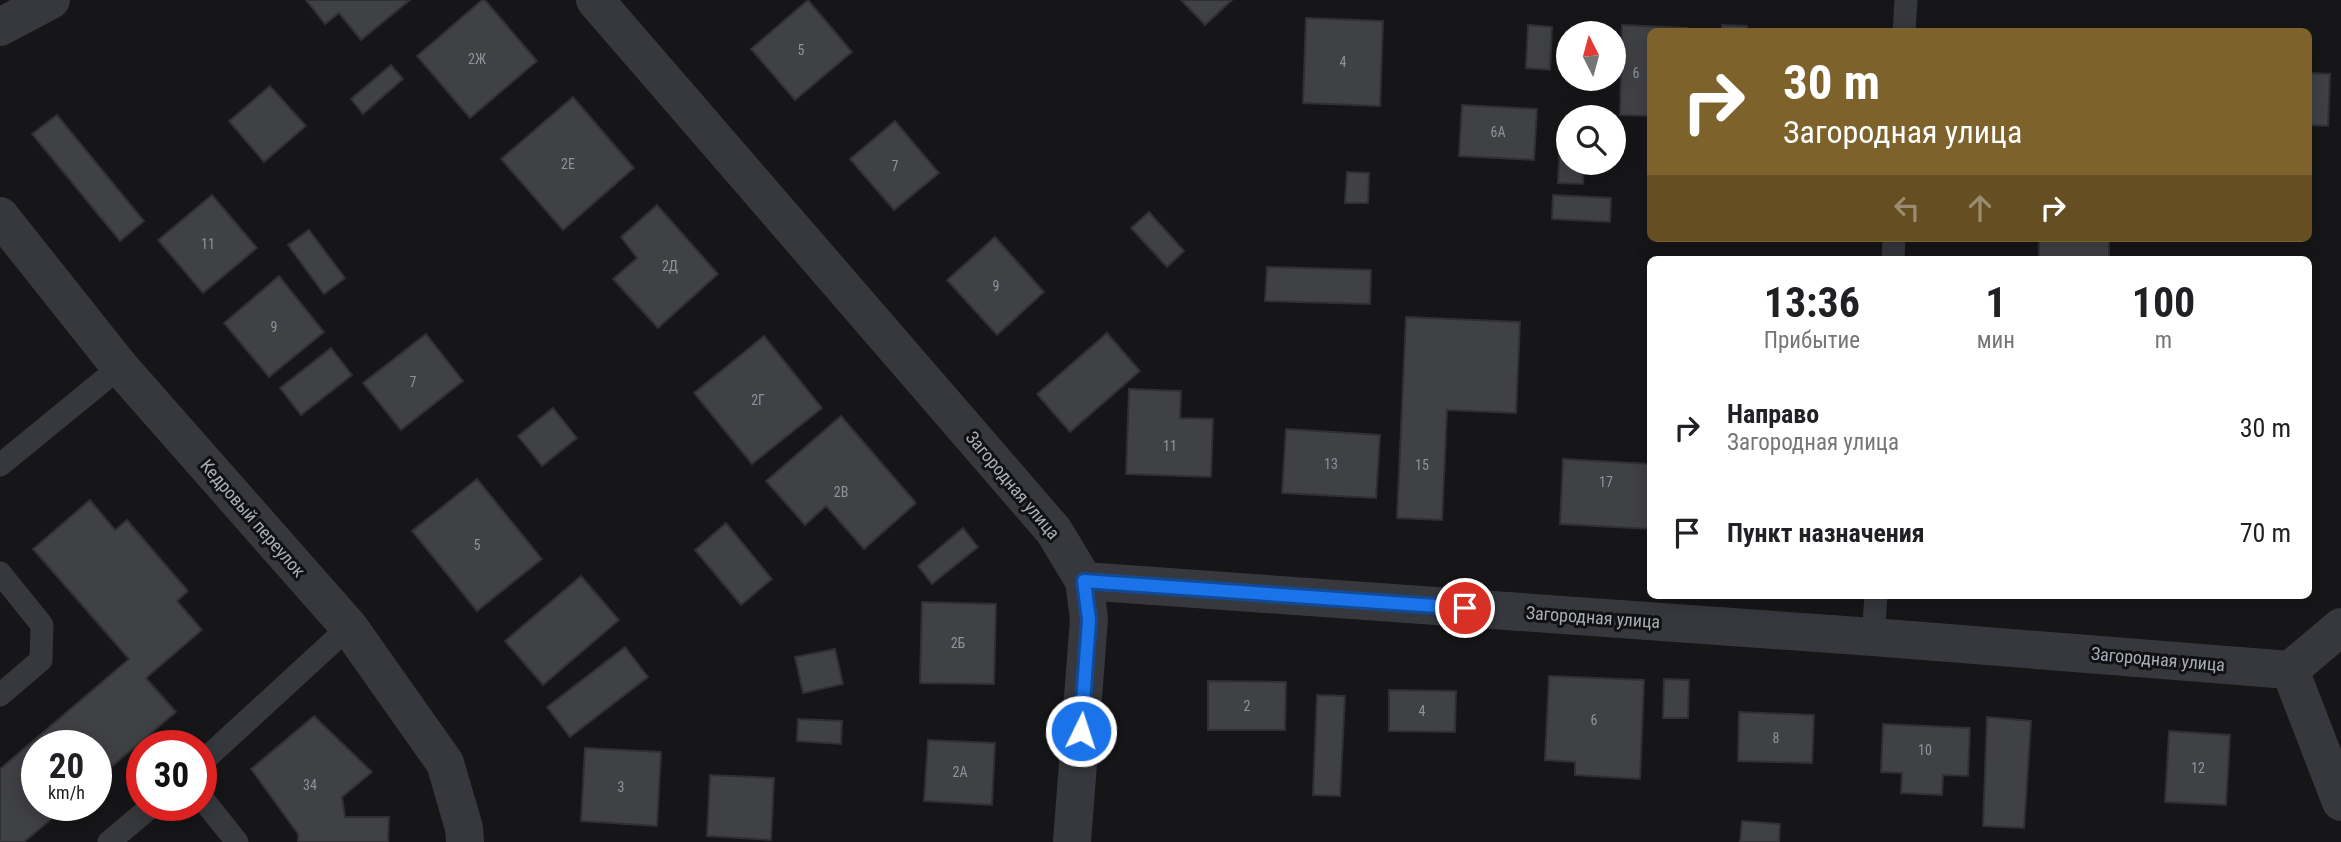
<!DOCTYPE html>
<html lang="ru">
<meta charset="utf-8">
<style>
body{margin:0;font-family:"Roboto Condensed",sans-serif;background:#f6f6f6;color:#202124;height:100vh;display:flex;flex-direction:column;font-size:26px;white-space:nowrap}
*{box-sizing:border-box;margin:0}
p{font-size:23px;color:#757577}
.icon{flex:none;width:38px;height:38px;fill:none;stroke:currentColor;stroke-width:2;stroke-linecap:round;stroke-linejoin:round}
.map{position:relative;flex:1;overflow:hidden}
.details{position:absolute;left:1647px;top:256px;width:665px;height:343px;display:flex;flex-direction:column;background:#fff;border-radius:10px;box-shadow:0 4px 18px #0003}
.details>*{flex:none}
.top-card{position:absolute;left:1647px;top:28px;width:665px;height:214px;border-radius:10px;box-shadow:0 4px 18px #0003;background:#7e622b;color:#fff;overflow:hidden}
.needle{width:46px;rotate:354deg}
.fabs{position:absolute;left:1556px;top:21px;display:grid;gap:14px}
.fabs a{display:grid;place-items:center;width:70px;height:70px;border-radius:50%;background:#fff;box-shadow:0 4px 18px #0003;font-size:35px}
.speed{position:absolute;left:21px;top:730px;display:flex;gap:14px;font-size:35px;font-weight:700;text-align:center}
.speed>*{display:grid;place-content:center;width:91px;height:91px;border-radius:50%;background:#fff;box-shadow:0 4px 18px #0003;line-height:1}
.speed small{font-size:18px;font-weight:400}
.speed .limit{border:10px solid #d22;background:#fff;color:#111}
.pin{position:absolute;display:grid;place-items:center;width:60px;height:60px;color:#fff;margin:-30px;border:4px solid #fff;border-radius:50%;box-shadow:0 2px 7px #0007}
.me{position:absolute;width:77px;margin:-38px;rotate:4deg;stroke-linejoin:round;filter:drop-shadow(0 0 5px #0008)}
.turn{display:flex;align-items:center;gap:24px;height:147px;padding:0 21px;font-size:32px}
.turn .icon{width:91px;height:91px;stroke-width:2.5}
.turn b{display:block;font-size:49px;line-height:60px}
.lanes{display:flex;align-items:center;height:66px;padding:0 21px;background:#0003;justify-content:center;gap:35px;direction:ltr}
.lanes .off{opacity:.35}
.eta{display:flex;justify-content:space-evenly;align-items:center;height:119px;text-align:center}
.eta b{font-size:42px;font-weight:700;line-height:49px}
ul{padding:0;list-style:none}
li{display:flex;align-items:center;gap:21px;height:105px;padding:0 21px}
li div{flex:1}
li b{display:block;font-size:26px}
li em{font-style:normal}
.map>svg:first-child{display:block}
</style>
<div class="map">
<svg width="2341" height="842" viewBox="0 0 2341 842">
<rect width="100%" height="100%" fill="#161618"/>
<!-- building -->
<path fill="#404145" stroke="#303034" stroke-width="2" d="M306,0H410L361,40L339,13L325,24Z
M482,0H485L537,61L470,118L417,56Z
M808,0L852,52L795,100L751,49Z
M1181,0H1232L1205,25Z
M1306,18L1383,21L1380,106L1303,103Z
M1528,25L1552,27L1550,70L1526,68Z
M1622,25L1687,28V32H1650V116L1620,115Z
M1722,25L1747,26V32H1722Z
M391,65L403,79L363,114L351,99Z
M2308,73L2330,74L2328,126L2308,125Z
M270,86L306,126L264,162L229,121Z
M573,97L634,168L563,230L501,159Z
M1462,105L1537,109L1534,160L1459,156Z
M57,115L144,221L120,241L32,134Z
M895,121L939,173L894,210L850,159Z
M1560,138L1568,139V163H1584L1583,184L1558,183Z
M1347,172L1369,173L1368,203H1345Z
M212,195L257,248L203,293L158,240Z
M1553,195L1611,198L1610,222L1552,219Z
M657,205L718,274L658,328L613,279L637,258L621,237Z
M1149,212L1184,251L1167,267L1131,228Z
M309,230L345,278L324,294L288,245Z
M995,237L1044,292L997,335L947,280Z
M2039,238H2109V259H2039Z
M1267,267L1371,270L1370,304L1265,301Z
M279,276L324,332L269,377L224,323Z
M1406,317L1520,322L1516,413L1447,410L1442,520L1397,518Z
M1107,333L1140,371L1070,432L1037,394Z
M426,334L463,381L401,430L363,383Z
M764,336L822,408L752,464L694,393Z
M331,348L352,375L301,415L280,388Z
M1129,389L1181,391L1180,418L1213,419L1211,477L1126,474Z
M553,408L577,438L542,466L518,436Z
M841,416L916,503L864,549L826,506L805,525L766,481Z
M1286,429L1380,435L1376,498L1282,493Z
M1563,459L1650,464L1649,529L1560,524Z
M477,479L542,559L477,611L412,531Z
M90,500L115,530L127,520L188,591L177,601L202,630L146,678L176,712L96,780V746H37V805H68L24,842H0V769L129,659L33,549Z
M726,523L772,579L741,605L695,550Z
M963,528L978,547L932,584L918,566Z
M581,576L619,620L543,685L505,641Z
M922,602L996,604L994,684L920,683Z
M625,647L648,677L570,737L547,707Z
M835,649L843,684L803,693L795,657Z
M1549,676L1644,680L1640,779L1575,775V762L1545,760Z
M1664,679L1689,680L1688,718H1663Z
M1208,681L1286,682L1285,730H1208Z
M1389,690L1456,691L1455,732L1389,731Z
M1317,695L1345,696L1340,796L1313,795Z
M1739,712L1814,715L1812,763L1738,761Z
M314,716L372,772L342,797L345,817H389L388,842H298V834L251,769Z
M1987,717L2031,721L2024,828L1983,826Z
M798,719L842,721L841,744L797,741Z
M1883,724L1970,728L1968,776L1943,775L1942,795L1901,793L1902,773L1881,772Z
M2169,731L2230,735L2226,805L2165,802Z
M928,740L995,743L992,805L924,801Z
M585,748L661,752L657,826L581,821Z
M710,775L774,778L771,840L707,836Z
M1742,821L1780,824L1779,842H1740Z"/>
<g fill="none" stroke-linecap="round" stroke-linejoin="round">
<!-- service -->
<path stroke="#37383d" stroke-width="23" d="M1904,32L1906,0
M1893,259L1894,238
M0,465L120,367
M0,573L42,625L41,660L0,695
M1873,637L1876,595
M201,763L349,627
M201,797L237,842
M109,842L153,805"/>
<!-- minor -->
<path stroke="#37383d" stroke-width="38" d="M595,0L1054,531L1084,581L1873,637L2290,670L2341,627
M0,27L51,0
M0,216L120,367L349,627L445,763L464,828L465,842
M2290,670L2341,802
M1072,842L1089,619L1084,581"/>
</g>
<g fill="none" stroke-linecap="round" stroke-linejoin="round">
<!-- route casing -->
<g stroke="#114b97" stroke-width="18">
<path id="route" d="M1081,731L1089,620L1084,581L1465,608"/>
</g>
<!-- route -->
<use href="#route" stroke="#1a73e8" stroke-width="12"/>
</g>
<g text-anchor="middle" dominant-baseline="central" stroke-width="6" stroke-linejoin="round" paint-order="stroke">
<!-- number labels -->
<g font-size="14" fill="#8e929b">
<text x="801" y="50">5</text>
<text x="477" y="59">2Ж</text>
<text x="1343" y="62">4</text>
<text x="1636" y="73">6</text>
<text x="1498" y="132">6А</text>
<text x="568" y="164">2Е</text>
<text x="895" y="166">7</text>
<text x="208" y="244">11</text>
<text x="670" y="266">2Д</text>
<text x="996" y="286">9</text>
<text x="274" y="327">9</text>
<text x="413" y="382">7</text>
<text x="758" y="400">2Г</text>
<text x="1170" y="446">11</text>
<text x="1331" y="464">13</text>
<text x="1422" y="465">15</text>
<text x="1606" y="482">17</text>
<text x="841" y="492">2В</text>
<text x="477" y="545">5</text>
<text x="958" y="643">2Б</text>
<text x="1247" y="706">2</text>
<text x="1422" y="711">4</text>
<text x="1594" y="720">6</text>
<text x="1776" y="738">8</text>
<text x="1925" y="750">10</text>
<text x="2198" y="768">12</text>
<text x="960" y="772">2А</text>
<text x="310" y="785">34</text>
<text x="621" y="787">3</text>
</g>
<!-- street labels -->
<g font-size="18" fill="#a8adb8" stroke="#111113">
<text transform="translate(1013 485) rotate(50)">Загородная улица</text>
<text transform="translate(253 518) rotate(49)">Кедровый переулок</text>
<text transform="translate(1593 617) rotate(4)">Загородная улица</text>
<text transform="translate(2158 659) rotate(5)">Загородная улица</text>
</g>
</g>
</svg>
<div class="fabs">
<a><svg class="needle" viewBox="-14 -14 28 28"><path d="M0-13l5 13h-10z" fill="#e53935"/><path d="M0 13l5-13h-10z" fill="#757577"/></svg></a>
<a><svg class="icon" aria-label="search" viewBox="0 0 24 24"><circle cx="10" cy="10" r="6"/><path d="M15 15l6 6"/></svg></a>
</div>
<div class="speed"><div>20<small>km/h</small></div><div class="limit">30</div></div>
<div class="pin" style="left:1465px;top:608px;background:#d93025"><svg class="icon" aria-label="arrive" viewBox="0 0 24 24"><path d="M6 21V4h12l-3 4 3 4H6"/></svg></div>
<svg class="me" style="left:1081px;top:731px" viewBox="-20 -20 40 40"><circle r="17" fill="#1a73e8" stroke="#fff" stroke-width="3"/><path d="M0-11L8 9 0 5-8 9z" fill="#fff"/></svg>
<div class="top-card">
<div class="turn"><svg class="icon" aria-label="right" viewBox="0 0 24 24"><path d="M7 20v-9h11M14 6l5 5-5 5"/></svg><div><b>30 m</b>Загородная улица</div></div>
<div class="lanes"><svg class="icon off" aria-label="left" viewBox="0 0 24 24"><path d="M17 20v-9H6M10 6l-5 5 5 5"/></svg><svg class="icon off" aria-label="ahead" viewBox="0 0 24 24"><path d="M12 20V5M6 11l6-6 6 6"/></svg><svg class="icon" aria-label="right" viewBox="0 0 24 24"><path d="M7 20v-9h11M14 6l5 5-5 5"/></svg></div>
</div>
<section class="details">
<div class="eta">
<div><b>13:36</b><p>Прибытие</p></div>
<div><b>1</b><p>мин</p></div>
<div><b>100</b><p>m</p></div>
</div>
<ul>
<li><svg class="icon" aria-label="right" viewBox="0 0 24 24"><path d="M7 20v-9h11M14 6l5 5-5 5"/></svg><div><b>Направо</b><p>Загородная улица</p></div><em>30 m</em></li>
<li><svg class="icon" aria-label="arrive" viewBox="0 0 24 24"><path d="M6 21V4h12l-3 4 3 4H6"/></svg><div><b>Пункт назначения</b></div><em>70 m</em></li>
</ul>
</section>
</div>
